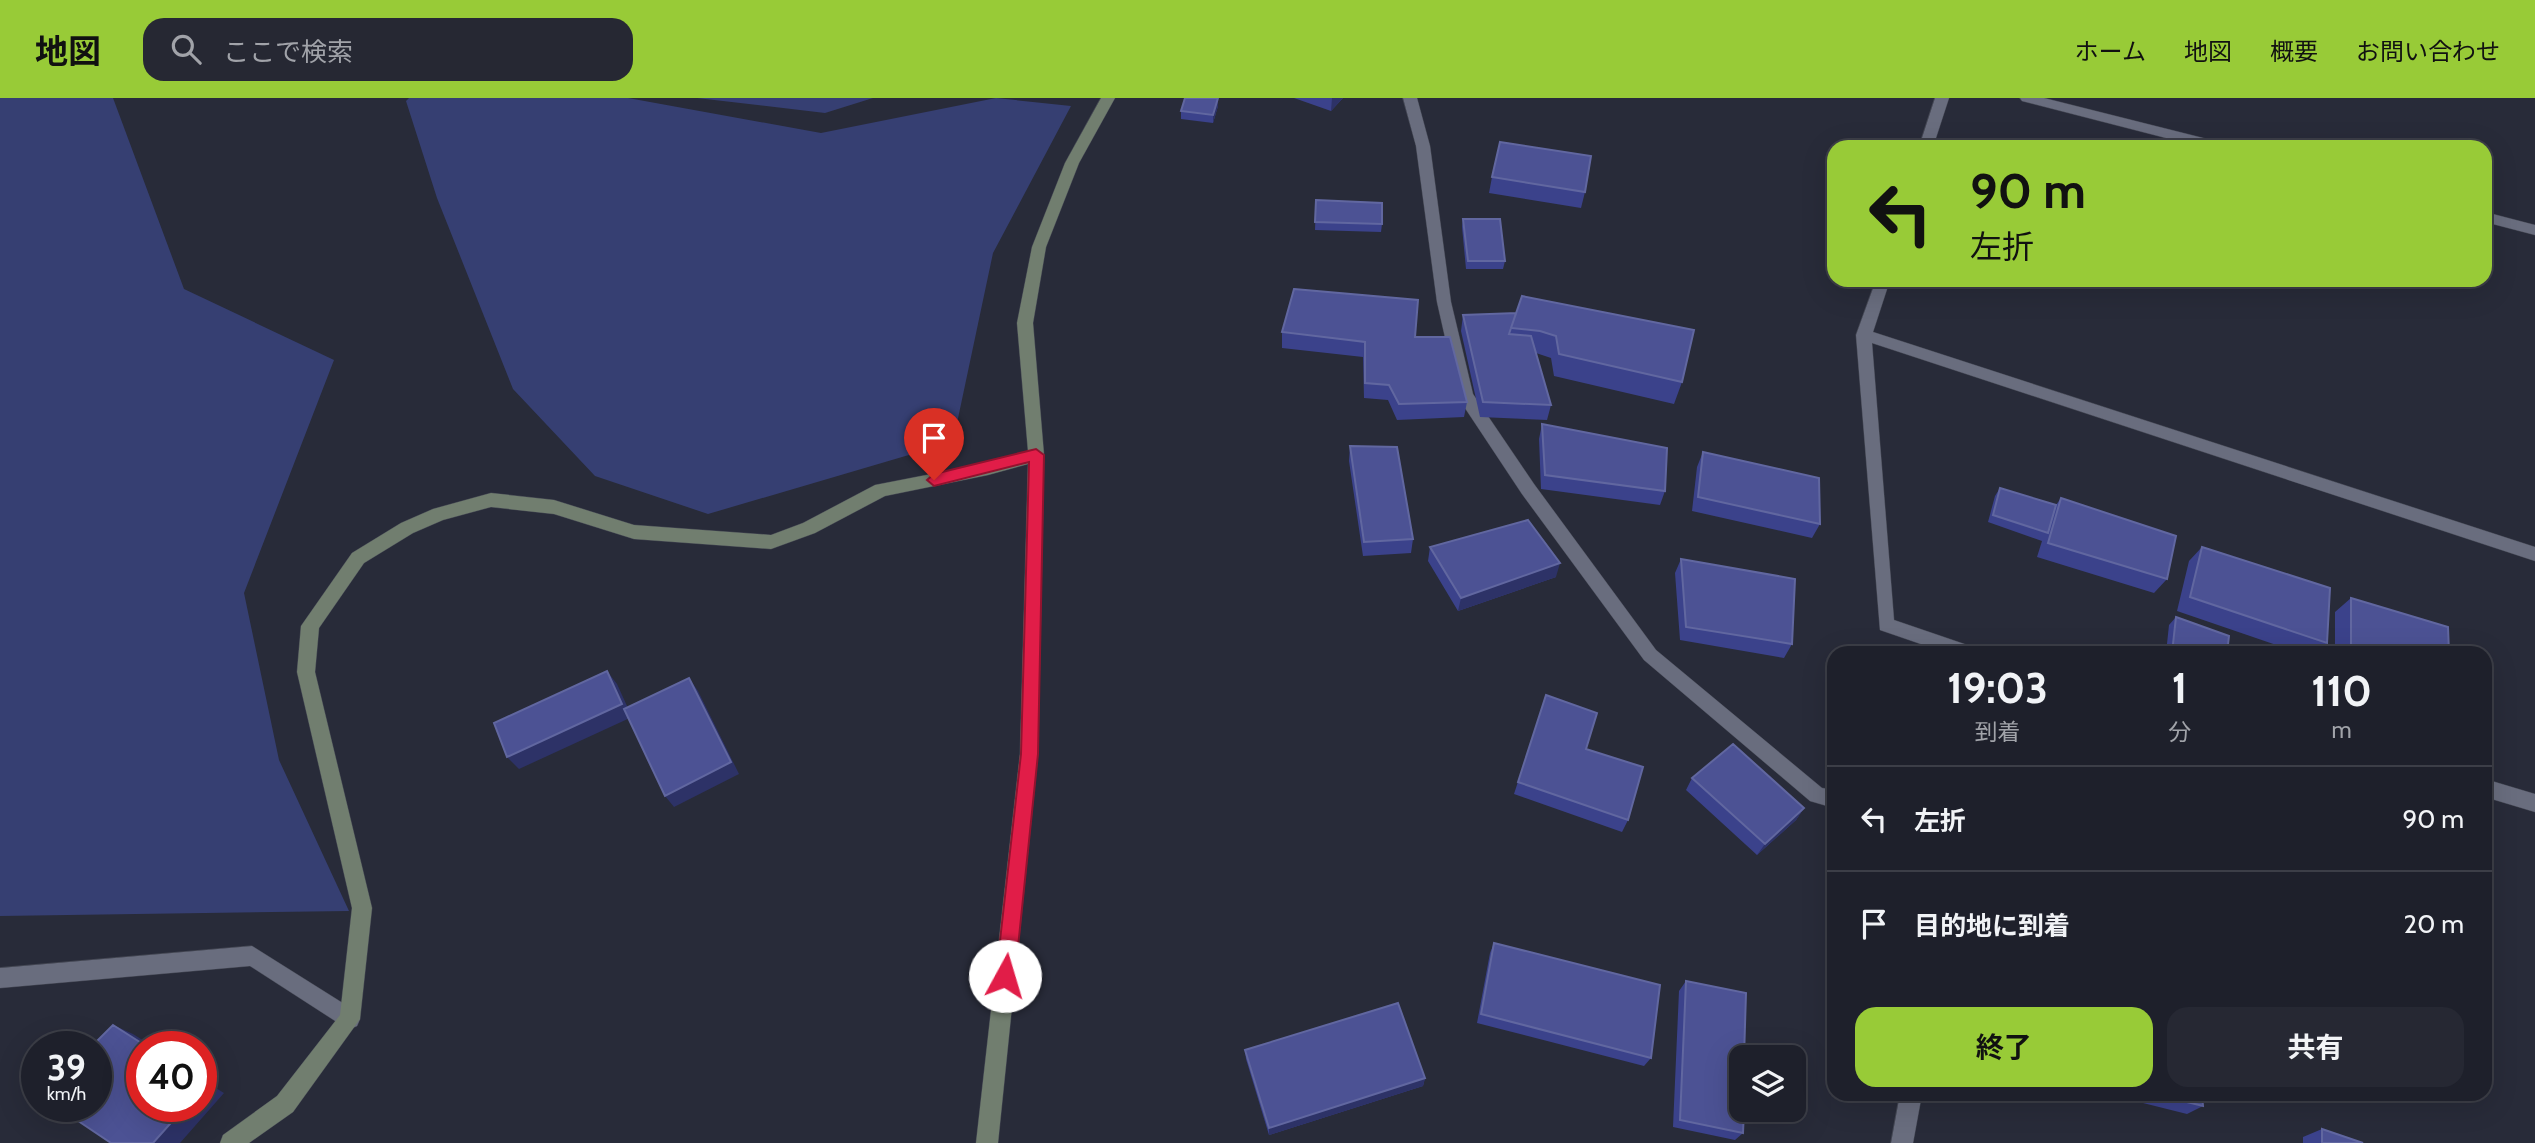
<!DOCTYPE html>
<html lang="ja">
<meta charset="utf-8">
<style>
body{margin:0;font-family:Cabin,"Noto Sans JP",sans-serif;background:#262833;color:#f1f3f6;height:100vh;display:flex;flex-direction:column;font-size:26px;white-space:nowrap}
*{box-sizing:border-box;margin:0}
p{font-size:23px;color:#a1a3a9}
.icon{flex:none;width:38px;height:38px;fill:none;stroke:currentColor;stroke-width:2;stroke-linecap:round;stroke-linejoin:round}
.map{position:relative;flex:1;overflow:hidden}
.side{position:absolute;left:1827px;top:548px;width:665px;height:455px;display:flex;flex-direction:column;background:#1e202b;border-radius:21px;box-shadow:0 7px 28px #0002,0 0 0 2px #3c3e47}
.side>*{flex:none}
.guide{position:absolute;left:1827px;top:42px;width:665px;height:147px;border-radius:21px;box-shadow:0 7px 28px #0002,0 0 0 2px #3c3e47;background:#98cb37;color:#111;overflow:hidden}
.buttons{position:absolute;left:1729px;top:947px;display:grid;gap:14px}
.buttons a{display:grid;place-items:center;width:77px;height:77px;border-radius:14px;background:#1e202b;box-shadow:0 7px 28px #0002,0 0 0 2px #3c3e47;font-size:35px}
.speed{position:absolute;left:21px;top:933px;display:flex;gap:14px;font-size:35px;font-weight:700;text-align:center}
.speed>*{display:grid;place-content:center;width:91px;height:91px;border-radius:50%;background:#1e202b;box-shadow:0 7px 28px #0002,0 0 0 2px #3c3e47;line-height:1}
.speed small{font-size:18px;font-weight:400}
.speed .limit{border:10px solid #d22;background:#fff;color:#111}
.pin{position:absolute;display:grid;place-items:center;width:60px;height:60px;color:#fff;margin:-72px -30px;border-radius:50% 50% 50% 0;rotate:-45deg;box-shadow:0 0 7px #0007}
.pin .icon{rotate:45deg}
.me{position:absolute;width:77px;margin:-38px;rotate:6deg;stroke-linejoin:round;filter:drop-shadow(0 0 5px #0008)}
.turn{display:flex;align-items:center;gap:24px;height:147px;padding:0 28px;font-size:32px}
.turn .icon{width:91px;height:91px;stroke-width:2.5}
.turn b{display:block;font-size:49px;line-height:60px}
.eta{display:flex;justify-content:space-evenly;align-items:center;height:119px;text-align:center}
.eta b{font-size:42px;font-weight:700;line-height:49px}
.primary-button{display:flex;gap:14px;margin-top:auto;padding:14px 28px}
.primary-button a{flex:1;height:80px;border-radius:21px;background:#98cb37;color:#111;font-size:28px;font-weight:700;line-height:80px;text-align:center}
.primary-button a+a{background:#262833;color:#f1f3f6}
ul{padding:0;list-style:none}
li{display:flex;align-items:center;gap:21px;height:105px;padding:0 28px;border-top:2px solid #3c3e47}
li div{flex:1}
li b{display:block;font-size:26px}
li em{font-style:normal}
header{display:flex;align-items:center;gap:42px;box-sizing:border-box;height:98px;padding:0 35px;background:#98cb37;color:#111}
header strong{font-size:33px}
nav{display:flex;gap:38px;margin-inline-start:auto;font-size:24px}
.search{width:490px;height:63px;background:#262833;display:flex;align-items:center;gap:18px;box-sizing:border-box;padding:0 24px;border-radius:21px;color:#a1a3a9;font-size:26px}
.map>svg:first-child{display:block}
</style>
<header>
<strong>地図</strong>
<div class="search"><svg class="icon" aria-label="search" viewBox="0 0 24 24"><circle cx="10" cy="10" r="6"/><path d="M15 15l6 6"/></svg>ここで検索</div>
<nav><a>ホーム</a><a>地図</a><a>概要</a><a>お問い合わせ</a></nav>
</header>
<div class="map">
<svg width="2535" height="1045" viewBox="0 0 2535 1045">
<rect width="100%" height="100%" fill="#282b39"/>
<!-- green -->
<path fill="#363f72" d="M0,0H113L184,191L334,262L244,495L279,662L349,813L0,818Z
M409,0H628L821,35L996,0L1071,8L993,155L953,344L708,416L595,378L513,291L437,100L406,3Z
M697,0H873L825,15Z"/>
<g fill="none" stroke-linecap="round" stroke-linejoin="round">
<!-- street casing -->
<g stroke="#434652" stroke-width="1">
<path id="street" d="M1403,0H1417L1430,48L1451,204L1473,296L1534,386L1656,552L1822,690L1834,692V710L1810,703L1644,562L1522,396L1459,301L1437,204L1416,48Z
M1935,0H1949L1933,49H1919Z
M2020,0H2044L2219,44L2226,49H2201L2022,3Z
M2485,114L2535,127V137L2485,124Z
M1876,182H1890L1873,234L2535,449V463L1872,245L1894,522L1976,550L1979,555H1947L1880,532L1856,237Z
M2485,681L2535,696V714L2485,699Z
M252,848L357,914L360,921L357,928L350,931L343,928L250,868L0,890V870Z
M1900,996H1922L1913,1045H1891Z"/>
</g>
<!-- secondary casing -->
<g stroke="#434652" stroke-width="1">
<path id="secondary" d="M1101,0H1115L1079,65L1046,149L1033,225L1044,357L1038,656L998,1045H976L1020,656L1028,366L988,377L885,398L815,435L771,451L634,441L554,416L491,409L443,422L413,435L364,465L319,530L315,574L372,810L360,921L293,1014L249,1045H220L223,1037L277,998L340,917L352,810L297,574L301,528L352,455L401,425L433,411L491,395L554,402L634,427L771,437L803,425L875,387L988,365L1028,353L1017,225L1032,149L1065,65Z"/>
</g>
<!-- street -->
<use href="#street" fill="#696d7e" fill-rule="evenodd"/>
<!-- secondary -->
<use href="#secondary" fill="#717e6f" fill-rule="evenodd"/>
</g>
<!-- wall -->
<path fill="#3b428b" d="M1294,0H1343L1331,13Z
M1218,8L1213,25L1181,21V13Z
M1492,79L1585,94L1581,110L1489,95Z
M1316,102L1382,126L1381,134L1315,132Z
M1463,121L1505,163L1503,171H1466L1462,129Z
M1516,215L1682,284L1674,306L1554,278L1551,260L1536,255L1551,307L1547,322L1480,319L1461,233L1463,217Z
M1282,234L1415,239L1467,304L1464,319L1397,322L1388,302L1364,300L1363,259L1282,250Z
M1542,326L1665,393L1660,407L1541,391L1539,341Z
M1350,348L1413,441L1411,455L1363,458L1349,363Z
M1703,354L1820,426L1812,440L1692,413L1697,369Z
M2000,390L2056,407L2061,400L2167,481L2154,495L2037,459L2042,443L1988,424L1995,398Z
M1430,449L1556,479L1458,513L1428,463Z
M2202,449L2327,545L2315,555H2300L2177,513L2189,463Z
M1681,461L1792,546L1784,560L1680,542L1675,475Z
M2351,500L2449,555H2335V514Z
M2176,519L2227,555H2166L2169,527Z
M1546,597L1586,651L1628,722L1622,734L1514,696Z
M1692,680L1804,710L1796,722L1757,757L1686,692Z
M1494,845L1651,960L1644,968L1477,925L1490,855Z
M1686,883L1743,1035L1735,1042L1673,1029L1679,893Z
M1245,952L1425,980L1423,988L1269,1037L1246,961Z
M2107,996H2202L2203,1008L2187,1016Z
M2322,1031L2363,1045H2303V1039Z"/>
<!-- shaded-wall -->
<path fill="#2d3267" d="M1218,0V8L1213,25V17Z
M1332,0H1343L1331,13Z
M1560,465L1556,479L1458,513L1461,500Z
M607,573L617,586L632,619L519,671L507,659Z
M689,580L698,593L739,676L674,709L665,698Z
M1804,710L1796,722L1757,757L1765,746Z
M113,927L133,936L152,948H146Z
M1425,980L1423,988L1269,1037V1030Z
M201,981L224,995L180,1045H153L186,1008H201Z"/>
<!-- building -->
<path fill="#4c5294" stroke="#6167a0" stroke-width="2" d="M1185,0H1218L1213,17L1181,13Z
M1500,44L1591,58L1585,94L1492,79Z
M1316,102L1382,105V126L1315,124Z
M1463,121H1500L1505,163H1468Z
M1294,191L1418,202L1415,239H1450L1467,304L1399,306L1389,287L1365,285V244L1282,234Z
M1522,198L1694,232L1682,284L1559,256L1556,238L1540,233L1511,230Z
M1516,215L1509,236L1531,238L1551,307L1483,304L1463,217Z
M1542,326L1667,350L1665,393L1545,377Z
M1350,348L1397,349L1413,441L1364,444Z
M1703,354L1819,380L1820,426L1698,399Z
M2000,390L2056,407L2048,435L1993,417Z
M2061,400L2176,438L2167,481L2048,445Z
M1528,422L1560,465L1461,500L1430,449Z
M2202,449L2330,490L2327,545L2190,499Z
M1681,461L1795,481L1792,546L1686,529Z
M2351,500L2448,529L2449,555L2351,554Z
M2176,519L2229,538L2227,555H2172Z
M607,573L622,606L507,659L494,625Z
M689,580L731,664L665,698L624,611Z
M1546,597L1597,615L1586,651L1643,669L1628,722L1518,684Z
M1733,646L1804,710L1765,746L1692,680Z
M1494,845L1660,887L1651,960L1481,916Z
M1686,883L1746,895L1744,959H1741V1012H1744L1743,1035L1680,1022Z
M1398,905L1425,980L1269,1030L1245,952Z
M113,927L146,948H142V1008H186L153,1045H111L56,1008H96V948H92Z
M2154,996H2202L2203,1008Z
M2322,1031L2363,1045H2322Z"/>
<!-- route -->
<path fill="#e11d48" stroke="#92132f" stroke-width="2" d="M1036,351L1044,357L1038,656L1015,878L1012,885L1005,887L999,885L996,878L1021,656L1029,364L934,388L927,382L934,376Z"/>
</svg>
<div class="buttons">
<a><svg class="icon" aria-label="layers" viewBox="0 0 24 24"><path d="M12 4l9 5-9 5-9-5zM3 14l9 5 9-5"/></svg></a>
</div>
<div class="speed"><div>39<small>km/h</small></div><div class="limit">40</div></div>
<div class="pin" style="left:934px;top:382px;background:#d93025"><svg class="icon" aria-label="arrive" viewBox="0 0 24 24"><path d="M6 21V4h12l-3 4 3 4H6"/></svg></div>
<svg class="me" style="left:1005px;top:878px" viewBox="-20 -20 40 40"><circle r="19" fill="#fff"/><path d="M0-13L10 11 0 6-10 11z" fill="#e11d48"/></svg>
<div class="guide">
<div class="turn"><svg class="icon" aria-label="left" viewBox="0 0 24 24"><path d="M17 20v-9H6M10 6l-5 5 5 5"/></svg><div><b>90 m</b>左折</div></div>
</div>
<section class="side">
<div class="eta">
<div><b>19:03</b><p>到着</p></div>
<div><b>1</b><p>分</p></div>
<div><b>110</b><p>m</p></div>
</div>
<ul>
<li><svg class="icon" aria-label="left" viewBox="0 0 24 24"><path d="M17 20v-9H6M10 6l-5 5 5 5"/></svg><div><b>左折</b></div><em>90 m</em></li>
<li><svg class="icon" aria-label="arrive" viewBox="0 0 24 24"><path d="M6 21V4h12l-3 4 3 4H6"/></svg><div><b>目的地に到着</b></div><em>20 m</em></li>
</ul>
<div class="primary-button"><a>終了</a><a>共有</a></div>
</section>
</div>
